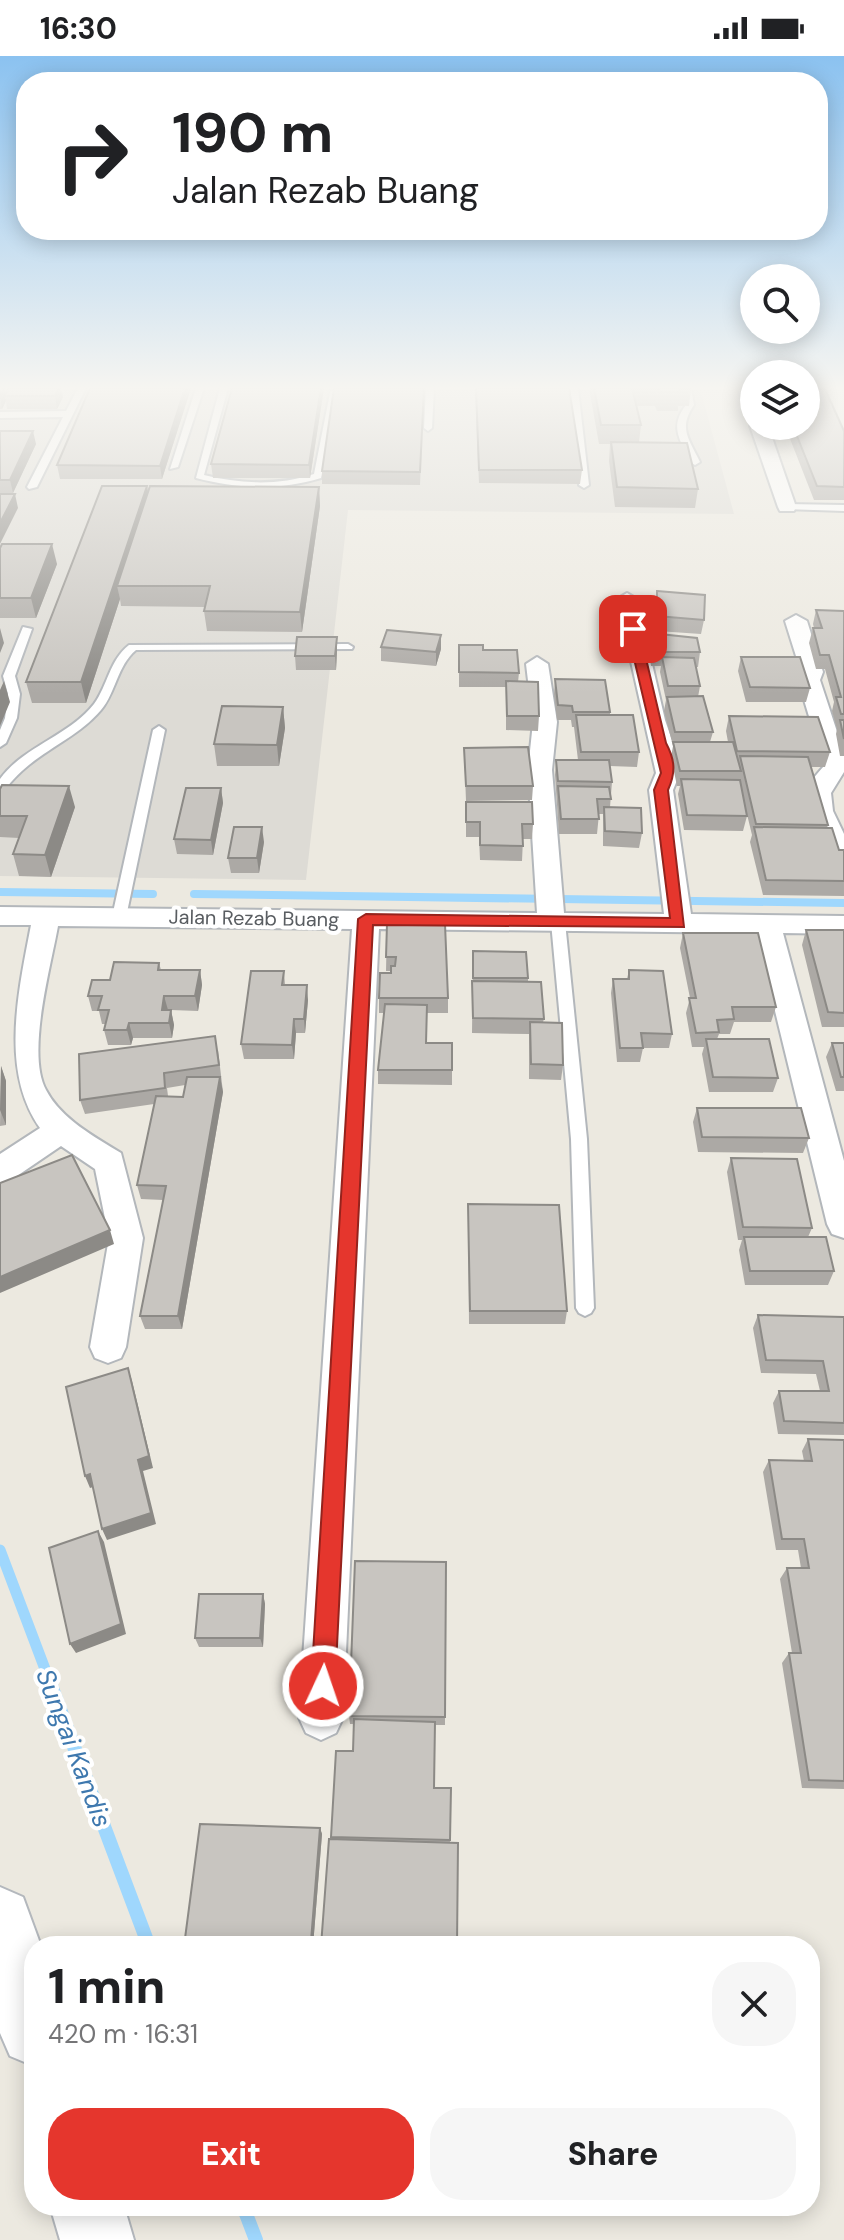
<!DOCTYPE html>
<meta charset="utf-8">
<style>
body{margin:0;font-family:"DM Sans",sans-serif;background:#f6f6f6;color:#202124;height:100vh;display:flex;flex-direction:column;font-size:30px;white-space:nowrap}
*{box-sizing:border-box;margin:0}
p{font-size:26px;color:#757577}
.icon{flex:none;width:44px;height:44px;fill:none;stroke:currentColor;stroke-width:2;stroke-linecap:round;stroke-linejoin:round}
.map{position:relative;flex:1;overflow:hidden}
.drawer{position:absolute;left:24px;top:1880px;width:796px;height:280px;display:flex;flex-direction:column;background:#fff;border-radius:32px;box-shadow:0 4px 20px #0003}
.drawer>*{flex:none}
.top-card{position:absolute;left:16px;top:16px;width:812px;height:168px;border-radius:32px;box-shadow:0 4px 20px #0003;background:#fff;color:#202124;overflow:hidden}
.controls{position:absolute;left:740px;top:208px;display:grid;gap:16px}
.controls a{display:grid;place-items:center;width:80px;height:80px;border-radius:50%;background:#fff;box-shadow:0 4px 20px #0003;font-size:40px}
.pin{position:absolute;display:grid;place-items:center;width:68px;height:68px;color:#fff;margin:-34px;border-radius:16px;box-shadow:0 4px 12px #0006}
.me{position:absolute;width:88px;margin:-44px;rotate:3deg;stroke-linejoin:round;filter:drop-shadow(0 0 6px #0008)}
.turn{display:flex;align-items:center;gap:28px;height:168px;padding:0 24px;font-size:36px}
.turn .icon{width:104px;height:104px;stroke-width:2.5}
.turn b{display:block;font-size:56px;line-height:68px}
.round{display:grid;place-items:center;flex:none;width:84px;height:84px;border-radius:32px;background:#f6f6f6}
.overview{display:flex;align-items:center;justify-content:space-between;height:136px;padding:0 24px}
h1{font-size:48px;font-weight:800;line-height:60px}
.cta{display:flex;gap:16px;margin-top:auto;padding:16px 24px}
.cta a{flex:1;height:92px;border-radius:32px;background:#e5362d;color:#fff;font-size:32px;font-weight:800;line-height:92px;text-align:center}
.cta a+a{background:#f6f6f6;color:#202124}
.status{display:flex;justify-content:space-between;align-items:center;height:56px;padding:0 40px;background:#fff;direction:ltr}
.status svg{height:22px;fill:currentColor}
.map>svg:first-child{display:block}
</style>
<div class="status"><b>16:30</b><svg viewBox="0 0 49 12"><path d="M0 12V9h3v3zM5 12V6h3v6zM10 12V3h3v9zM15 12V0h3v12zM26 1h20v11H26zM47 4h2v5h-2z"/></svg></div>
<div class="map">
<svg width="844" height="2184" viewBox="0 0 844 2184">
<rect width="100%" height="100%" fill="#ece9e0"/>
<!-- industrial -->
<path fill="#dddbd5" d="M0,332H700L734,458L348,454L306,824L0,820Z"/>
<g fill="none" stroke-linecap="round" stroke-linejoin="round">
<!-- stream-far2 -->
<path stroke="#9fd7fd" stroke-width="8" d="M0,836L153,838
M194,838L844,847"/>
<!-- stream-far1 -->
<path stroke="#9fd7fd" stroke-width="11" d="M0,1494L48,1621"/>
<!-- stream -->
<path stroke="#9fd7fd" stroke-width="14" d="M47,1619L149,1890
M243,2150L256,2184"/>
<!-- lane casing -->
<g stroke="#b3b7bb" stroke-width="4">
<path id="lane" d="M78,332H86L37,431L29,433L27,431L63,361L0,362V356L66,355Z
M196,332H204L178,411L170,413Z
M220,332H228L204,419C241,428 277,430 314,418L331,332H339L321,422C278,435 239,433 196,422Z
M426,332H434L432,372L428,375L424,372Z
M570,332H578L589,429L584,432L579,429Z
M683,332H691L694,349C678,372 689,383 700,406L695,409L690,406C680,383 669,371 686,349Z
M787,448L844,449V455L784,453V449Z
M23,571L32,573L15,620L20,638L17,662L6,687L0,691V674L5,662L8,638L3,620Z
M348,588L353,591L352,593L136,594C117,610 116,636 101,654C73,687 32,696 4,735L0,736V723C24,690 69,680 94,648C108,629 109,605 129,589Z
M159,670L165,674L126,861L119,866L112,861L153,674Z
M558,861L565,866L587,1083L594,1252L591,1257L585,1260L579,1257L576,1252L571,1083L551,866Z"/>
</g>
<!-- street casing -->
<g stroke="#b3b7bb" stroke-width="4">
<path id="street" d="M738,332H754V361L746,356Z
M753,366L754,370H768L796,451L794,455H780L778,451L750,370Z
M627,537L637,543L665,664L677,699L680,717L673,734L691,858L844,860V878L783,877L844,1105V1182L832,1178L827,1168L756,877L379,873L343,1662L336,1677L321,1684L306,1677L299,1662L352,873L58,870C51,910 26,998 46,1034C61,1063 95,1081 121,1097L143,1182L126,1291L121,1302L108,1307L95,1302L90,1291L109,1182L95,1113L61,1090L11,1124L0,1128V1098L40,1072C0,1015 18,937 31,869H0V851L537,857L528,714L533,666L526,608L537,601L548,608L557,666L552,714L564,857L664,858L649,734L656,717L617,543Z
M796,559L807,565L823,616L820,624L844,697V716L831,737L833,755L844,778V801C822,795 803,760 806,737C808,727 817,718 824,710L798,624L801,616L785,565Z"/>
</g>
<!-- secondary casing -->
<g stroke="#b4b8bd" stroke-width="4">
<path id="secondary" d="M0,1831L23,1841L41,1890H34V2010L10,2000L0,1977Z
M50,2150H124L134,2184H60Z"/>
</g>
<!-- lane -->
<use href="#lane" fill="#fff" fill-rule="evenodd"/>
<!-- street -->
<use href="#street" fill="#fff" fill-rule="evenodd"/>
<!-- secondary -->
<use href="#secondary" fill="#fff" fill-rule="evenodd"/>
</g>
<!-- wall -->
<path fill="#aca9a5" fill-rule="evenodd" d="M0,332L6,337L63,341L57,353H7L6,345L2,353H0Z
M191,332L162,423H60L57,409Z
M232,332H324L310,422H213L211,408Z
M424,332L420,429L322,428V415Z
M475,332H569L582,414L580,428L479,427Z
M589,332H691L689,350H678V355H657L655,350H636L641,369L639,386L698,433L695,452L615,451L609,405L610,388H599Z
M806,332H820V333L844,375V444H814L785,370H806Z
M0,375L36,388L13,437H0Z
M147,430L148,436L319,431L320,450L302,576L207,575L204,555L205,551L121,550L120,543L86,647H32L26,626Z
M0,492L57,508L36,562H0Z
M647,541L656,542L704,564L701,578L643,574Z
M816,554L844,555V700H840L836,678L837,673L832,655L834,646L825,613H816L809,587L813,572H814L813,568Z
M650,577L700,596L698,611H696L700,630L698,641L713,676L710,686H728L726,675L729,660L830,696L825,711H810L828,769L827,772L839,794H844V840L763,839L750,786L752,779L744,746L747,760L743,775L684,774L678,738L680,730H677L671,701L673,690L664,655L666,644L660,616L661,610H651L648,591Z
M441,579V593L436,610L381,605V591Z
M459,589L483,594L519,617L518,626L539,660L538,675L506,674V631H459Z
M337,595L336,614H296L295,600Z
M741,601L810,632L806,646H746L738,615Z
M555,623L610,656V659L639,696L637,711L610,710L612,726L610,751L642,777L639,792L603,790V758H599L597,778H559L555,719L556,704H578L574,671H572L571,664H557L554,638Z
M283,651L285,672L279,710H217L214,688Z
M464,692L533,730L532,744L466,745Z
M221,732L223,747L213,799L177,798L174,783Z
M0,733L75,751L51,821L19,820L13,798L19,782L0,781Z
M466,746L533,768L532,783H523L522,805L480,804L479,781H466Z
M264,786L259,817H231L228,802Z
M387,868L448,942V957H427L426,987H452V1029L378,1028V1014L384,957H379V942L391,917V915H386Z
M806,874H844V971H822L802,889Z
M683,877L776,951L771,966H734L730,978H719L717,983L778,1022L773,1036H709L702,998L704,991H692L686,957L690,942L680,892Z
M473,895L528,922V926L544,963L543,966L563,1009L561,1024L529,1023V978L472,977Z
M159,907L161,914H200L202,929L198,955L171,954L174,969L172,982H133L131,989H108L104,974L106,968H102L99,955H92L88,940L110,924Z
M629,914L672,978L669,992H643L640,1006H617L611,937L613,923H627Z
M284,915L285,929L308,944L305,977H296L294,1003H244L241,988Z
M832,987H844V1035H836L826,1001Z
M218,994L223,1036L182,1273H145L140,1260L163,1144L141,1143L137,1129L154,1048L85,1058L80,1044ZM185,1029L183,1041L168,1040L167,1032Z
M1,1010L6,1025V1069L0,1070Z
M697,1052L809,1082L803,1097L698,1096L693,1066Z
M731,1102L812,1172L808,1181L834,1215L828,1229H745L739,1194L742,1184H738L727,1116Z
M468,1148L567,1255L565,1268H469Z
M758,1259L844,1261V1379L778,1378L773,1347L779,1335H820L816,1318L761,1317L753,1272Z
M808,1383L844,1384V1733L802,1732L782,1607L789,1597H792L780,1523L787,1512H801L798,1494H776L763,1416L769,1404L804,1405L802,1395Z
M263,1538L265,1548L263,1591H199L195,1582Z
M349,1660L445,1661V1669H435L434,1732H451L450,1787L332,1783L331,1781L353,1695L354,1668H350Z
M320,1772L322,1778L313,1890L274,1888L184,1890Z"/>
<!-- shaded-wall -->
<path fill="#8c8a86" d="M3,332H5L7,340H4L6,345L2,353L0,338Z
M58,332H61L63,341L57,353L55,340Z
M185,332H191L162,423L160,410Z
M321,332H324L310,422L309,409Z
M33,375L36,388L13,437L10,424Z
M147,430L150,449L117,530L120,543L86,647L81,626Z
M319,431L320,450L302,576L300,556Z
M15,438L18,452L0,488V467Z
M52,488L57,508L36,562L31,542Z
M0,572L4,587L0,597Z
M441,579V593L436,610V596Z
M337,581V595L336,614L335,600Z
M4,625L10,646L0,670V634Z
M283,651L285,672L279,710L277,689Z
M69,730L75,751L51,821L45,799Z
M221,732L223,747L213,799L211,784Z
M262,771L264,786L259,817L257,802Z
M200,914L202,929L198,955L195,940Z
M307,929L308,944L305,977L304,963Z
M164,940L168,954L165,968L162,954Z
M171,954L174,969L172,982L169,967Z
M294,963L296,977L294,1003L292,989Z
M129,967L133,982L131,989L127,974Z
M1,1010L6,1025V1069L0,1054Z
M220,1021L223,1036L182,1273L178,1260Z
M110,1174L114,1188L0,1237V1221Z
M128,1312L132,1325L153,1412L143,1415L156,1468L107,1484L102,1473Z
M90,1418L96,1430L90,1432L85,1420Z
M98,1475L104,1486L126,1578L76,1597L70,1588Z
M263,1538L265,1548L263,1591L260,1582Z
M320,1772L322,1778L313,1890L311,1885Z"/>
<!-- building -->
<path fill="#c8c5c0" stroke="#8c8a86" stroke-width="2" d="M9,332H58L55,340H4Z
M90,332H185L160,410L57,409Z
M232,332H321L309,409L211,408Z
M334,332H424L420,416L322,415Z
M476,332H569L582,414H479Z
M594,332H632L641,369H601Z
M658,332H679L680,336H659Z
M806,333H825L844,375V431L817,430L793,370H806Z
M0,375H33L10,424H0Z
M611,386L687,387L698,433L617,431Z
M102,430H147L81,626H26Z
M150,430L319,431L300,556L204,555L210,530H117Z
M0,438H15L0,467Z
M2,488H52L31,542H0V492Z
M657,535L705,539L704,564L645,559L647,541L657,542Z
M816,554L844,555V658H841L836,641H841L829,599H820L813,572H822Z
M387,574L441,579L436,596L381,591Z
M650,577L697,582L700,596H654Z
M297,581H337L335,600H295Z
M459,589H483V594H517L519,617L459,616Z
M662,601L694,602L700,630H668Z
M741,601H800L810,632L750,631Z
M555,623L605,624L610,656H573L572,650L558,649Z
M506,625L538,626L539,660H507Z
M703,640L713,676H675L667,641Z
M222,650L283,651L277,689L214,688Z
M576,659H633L639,696H581Z
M729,660L818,661L830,696L737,695Z
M840,664H844V683Z
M673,686H733L741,715H680Z
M528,691L533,730H466L464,692Z
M740,700L808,701L828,769L756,768Z
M556,704H609L612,726L558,725Z
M681,723L740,724L747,760L687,759Z
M2,729L69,730L45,799L13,798L27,760H0V733Z
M558,730L609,731L611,743H597L599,763H561Z
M186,732H221L211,784L174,783Z
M466,746H532L533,768H522L523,790L480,789V766H466Z
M604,751L641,752L642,777L605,775Z
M234,771H262L257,802H228Z
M754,771L832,772L839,794H844V825L766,824Z
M387,868H445L448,942H379L380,917H391V910H395L396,901H386Z
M806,874H844V957L828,956Z
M683,877H758L776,951H732L734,963L717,964L719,976L696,977L689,942H696Z
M473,895L526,896L528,922H473Z
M114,906L159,907L158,914H200L195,940H164L162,954H171L169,967H129L127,974H104L109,954H98L102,940H88L92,924H110Z
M629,914L663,915L672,978L641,977L643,992H620L613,923H629Z
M251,915H284L282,929H307L304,963H294L292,989L241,988Z
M472,925L541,926L544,963L473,962Z
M385,948L427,949L426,987H452V1014H378Z
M530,966L562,967L563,1009L531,1008Z
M215,980L219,1009L164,1017L165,1032L80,1044L79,998Z
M706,983H769L778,1022L713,1021Z
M832,987H844V1021H841Z
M187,1021H220L178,1260H140L166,1130L137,1129L156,1040L183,1041Z
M697,1052H801L809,1082L702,1081Z
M72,1099L110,1174L0,1221V1127Z
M731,1102L797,1103L812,1172L743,1171Z
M468,1148L559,1149L567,1255H470Z
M744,1181H826L834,1215H750Z
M758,1259L844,1261V1367L784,1365L779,1335H829L823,1305L766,1304Z
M128,1312L149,1400L138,1404L151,1457L102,1473L90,1418L85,1420L66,1331Z
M808,1383L844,1384V1725L809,1724L789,1597H801L787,1512H809L804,1483H782L769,1404L812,1405Z
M98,1475L121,1568L70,1588L49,1492Z
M355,1505L446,1506L445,1661L349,1660Z
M199,1538H263L260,1582H195Z
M354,1663L435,1666L434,1732H451L450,1784L331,1781L336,1695H353Z
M200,1768L320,1772L311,1885L271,1883L270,1890H184Z
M329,1783L458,1787L457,1890H321Z"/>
<!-- sky -->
<linearGradient id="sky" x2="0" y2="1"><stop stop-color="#8bc2f0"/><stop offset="0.52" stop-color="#f6f5f1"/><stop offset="1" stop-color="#f6f5f1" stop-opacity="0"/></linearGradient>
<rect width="844" height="638" fill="url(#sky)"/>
<!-- route -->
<path fill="#e5362d" stroke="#95231d" stroke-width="2" d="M633,569L639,573L666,687C675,704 676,716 668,734L684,871L373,869L335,1630L332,1639L323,1643L314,1639L311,1630L358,863L366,858L670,862L654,734L661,717L627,573Z"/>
<g text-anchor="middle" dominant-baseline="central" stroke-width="8" stroke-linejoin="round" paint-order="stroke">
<!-- street labels -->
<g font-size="20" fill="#595d61" stroke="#fff">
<text transform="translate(254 862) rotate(1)">Jalan Rezab Buang</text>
</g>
<!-- near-water labels -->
<g font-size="26" font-style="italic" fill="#3e78ae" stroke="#fff">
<text transform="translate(74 1692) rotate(69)">Sungai Kandis</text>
</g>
</g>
</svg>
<div class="controls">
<a><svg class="icon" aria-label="search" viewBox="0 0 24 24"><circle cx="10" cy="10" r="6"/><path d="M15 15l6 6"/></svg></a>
<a><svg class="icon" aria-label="layers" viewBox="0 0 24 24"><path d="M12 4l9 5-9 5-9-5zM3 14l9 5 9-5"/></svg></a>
</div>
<div class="pin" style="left:633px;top:573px;background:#d93025"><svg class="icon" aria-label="arrive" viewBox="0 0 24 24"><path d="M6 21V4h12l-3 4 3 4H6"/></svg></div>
<svg class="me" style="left:323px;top:1630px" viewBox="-20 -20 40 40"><circle r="17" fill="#e5362d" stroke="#fff" stroke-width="3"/><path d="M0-11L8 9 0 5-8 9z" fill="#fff"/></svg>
<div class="top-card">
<div class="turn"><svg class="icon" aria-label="right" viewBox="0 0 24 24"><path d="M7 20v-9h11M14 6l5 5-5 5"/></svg><div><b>190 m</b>Jalan Rezab Buang</div></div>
</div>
<section class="drawer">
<div class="overview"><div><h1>1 min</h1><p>420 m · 16:31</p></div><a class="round"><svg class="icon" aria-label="close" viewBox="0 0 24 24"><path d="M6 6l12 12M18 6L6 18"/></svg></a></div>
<div class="cta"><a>Exit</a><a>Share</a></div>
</section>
</div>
